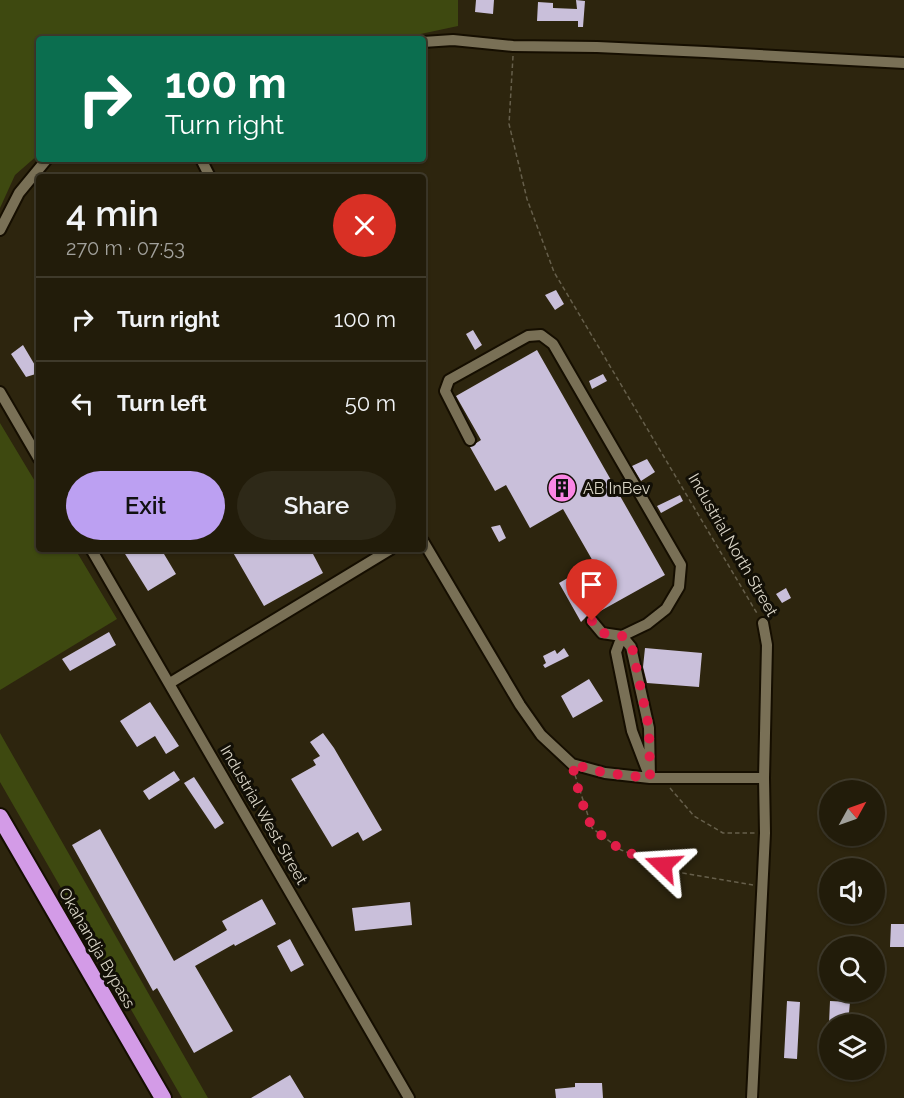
<!DOCTYPE html>
<meta charset="utf-8">
<style>
body{margin:0;font-family:Raleway,sans-serif;background:#2e2918;color:#f1f3f6;height:100vh;display:flex;flex-direction:column;font-size:22px;white-space:nowrap}
*{box-sizing:border-box;margin:0}
p{font-size:20px;color:#a2a19c}
.icon{flex:none;width:33px;height:33px;fill:none;stroke:currentColor;stroke-width:2;stroke-linecap:round;stroke-linejoin:round}
.map{position:relative;flex:1;overflow:hidden}
.side{position:absolute;left:36px;top:174px;width:390px;height:378px;display:flex;flex-direction:column;background:#221c0a;border-radius:6px;box-shadow:0 2px 4px #0004,0 0 0 2px #3f3a2b}
.side>*{flex:none}
.banner{position:absolute;left:36px;top:36px;width:390px;height:126px;border-radius:6px;box-shadow:0 2px 4px #0004,0 0 0 2px #3f3a2b;background:#0b6e4f;color:#fff;overflow:hidden}
.needle{width:39px;rotate:50deg}
.tools{position:absolute;left:819px;top:780px;display:grid;gap:12px}
.tools a{display:grid;place-items:center;width:66px;height:66px;border-radius:50%;background:#221c0a;box-shadow:0 2px 4px #0004,0 0 0 2px #3f3a2b;font-size:30px}
.pin{position:absolute;display:grid;place-items:center;width:51px;height:51px;color:#fff;margin:-62px -26px;border-radius:50% 50% 50% 0;rotate:-45deg;box-shadow:0 0 6px #0007}
.pin .icon{rotate:45deg}
.me{position:absolute;width:66px;margin:-33px;rotate:290deg;stroke-linejoin:round;filter:drop-shadow(0 0 4px #0008)}
.turn{display:flex;align-items:center;gap:21px;height:126px;padding:0 30px;font-size:27px}
.turn .icon{width:78px;height:78px;stroke-width:2.5}
.turn b{display:block;font-size:42px;line-height:51px}
.round{display:grid;place-items:center;flex:none;width:63px;height:63px;border-radius:32px;background:#2e2918}
.overview{display:flex;align-items:center;justify-content:space-between;height:102px;padding:0 30px}
h1{font-size:36px;font-weight:600;line-height:45px}
.action{display:flex;gap:12px;margin-top:auto;padding:12px 30px}
.action a{flex:1;height:69px;border-radius:36px;background:#bca0f2;color:#111;font-size:24px;font-weight:600;line-height:69px;text-align:center}
.action a+a{background:#2e2918;color:#f1f3f6}
ul{padding:0;list-style:none}
li{display:flex;align-items:center;gap:18px;height:84px;padding:0 30px;border-top:2px solid #3f3a2b}
li div{flex:1}
li b{display:block;font-size:22px}
li em{font-style:normal}
.map>svg:first-child{display:block}
</style>
<div class="map">
<svg width="904" height="1098" viewBox="0 0 904 1098">
<rect width="100%" height="100%" fill="#2d250e"/>
<!-- green -->
<path fill="#3e4910" d="M0,0H458V26L397,39H39V154L15,175L0,208Z
M0,423L39,488V549H75L117,619L0,690Z
M0,733L208,1098H182L0,782Z"/>
<!-- building -->
<path fill="#c9bfda" d="M476,0H494L493,14L475,12Z
M576,0L585,1L583,27H578V21H537L538,2L553,3V8L577,9Z
M556,290L564,304L555,310L545,295Z
M473,330L482,345L475,350L466,334Z
M23,345L39,372V373L26,377L11,354Z
M537,350L665,575L595,614L588,615L581,622L559,583L594,563L563,509L530,528L506,485L495,491L470,447L481,440L456,396Z
M603,374L607,381L592,389L589,381Z
M647,459L655,472L641,481L632,466Z
M680,495L683,501L661,513L657,506Z
M500,525L506,538L499,542L491,527Z
M122,549H161L176,574L148,591Z
M231,549H322L313,554L323,573L264,606Z
M786,588L791,598L782,603L776,594Z
M109,632L116,645L70,671L62,659Z
M564,648L569,656L545,668L543,665L546,663L543,656L555,650L557,654Z
M645,648L702,653L699,687L647,683L643,667Z
M589,679L603,701L573,718L561,696Z
M150,702L179,746L166,754L155,736L137,747L120,721Z
M323,733L334,748L382,830L363,841L358,832L332,847L291,779L316,765L313,760L320,756L310,742Z
M174,771L180,780L149,800L143,791Z
M194,777L224,823L215,829L184,783Z
M100,829L174,961L227,930L222,921L262,899L276,924L235,946L234,944L195,966L233,1031L194,1053L157,988L153,991L72,845Z
M410,902L412,925L355,931L352,908Z
M891,924H904V947H890Z
M290,939L304,965L291,972L277,946Z
M787,1001L800,1002L797,1059L784,1058Z
M830,1001L850,1002L848,1024H829Z
M290,1075L304,1098H251Z
M575,1083H602L603,1098H556L555,1089L575,1087Z"/>
<g fill="none" stroke-linecap="round" stroke-linejoin="round">
<!-- minor casing -->
<g stroke="#150e00" stroke-width="14">
<path id="minor" d="M423,42L453,40L513,46L597,47L705,52L904,63
M201,159L210,177
M0,230L19,193L47,159
M0,392L39,459
M470,440L445,391L449,380L528,336L541,335L553,344L681,565L679,587L666,609L647,624L622,636L602,633L592,621
M423,541L520,705L541,735L572,764L605,773L650,778H764
M91,549L409,1098
M622,636L631,647L649,728L650,778L632,731L616,652Z
M170,683L391,549
M752,1098L765,833L764,778L767,645L763,623"/>
</g>
<!-- highway casing -->
<g stroke="#150e00" stroke-width="20">
<path id="highway" d="M0,817L163,1098"/>
</g>
<!-- path -->
<path stroke="#665f4b" stroke-width="1.5" stroke-dasharray="4.5 3" stroke-linecap="butt" d="M513,56L509,124L527,199L554,272L758,615
M575,775L592,828L621,850L683,873L753,885
M670,788L694,816L723,833H755"/>
<!-- minor -->
<use href="#minor" stroke="#797056" stroke-width="10"/>
<!-- highway -->
<use href="#highway" stroke="#d39be7" stroke-width="16"/>
</g>
<g fill="none" stroke-linecap="round" stroke-linejoin="round">
<!-- route -->
<path stroke="#e11d48" stroke-width="10" stroke-dasharray="0 18" d="M592,621L602,633L622,636L632,647L649,728L650,778L605,773L572,764L580,797L592,828L621,850L663,865"/>
</g>
<!-- icons -->
<defs>
<g id="building-disc" transform="scale(1.5)"><circle r="9.5" fill="#fb86e5" stroke="#120f06"/><path d="M-4-6H4V6H1V3H-1V6H-4ZM-2.5-4.3h1.7v1.8h-1.7ZM.8-4.3h1.7v1.8H.8ZM-2.5-1h1.7V.8h-1.7ZM.8-1h1.7V.8H.8Z" fill="#111"/></g>
</defs>
<g fill-rule="evenodd">
<use href="#building-disc" x="562" y="488"/>
</g>
<g text-anchor="middle" dominant-baseline="central" stroke-width="6" stroke-linejoin="round" paint-order="stroke">
<!-- poi labels -->
<g font-size="16" fill="#d9d4c6" stroke="#120f06" text-anchor="start">
<text x="583" y="488">AB InBev</text>
</g>
<!-- street labels -->
<g font-size="16" fill="#d9d4c6" stroke="#120f06">
<text transform="translate(733 545) rotate(60)">Industrial North Street</text>
<text transform="translate(264 815) rotate(60)">Industrial West Street</text>
<text transform="translate(97 948) rotate(60)">Okahandja Bypass</text>
</g>
</g>
</svg>
<div class="tools">
<a><svg class="needle" viewBox="-14 -14 28 28"><path d="M0-13l5 13h-10z" fill="#e53935"/><path d="M0 13l5-13h-10z" fill="#a2a19c"/></svg></a>
<a><svg class="icon" aria-label="sound" viewBox="0 0 24 24"><path d="M4 9h4l5-4v14l-5-4H4zM17 9q2 3 0 6"/></svg></a>
<a><svg class="icon" aria-label="search" viewBox="0 0 24 24"><circle cx="10" cy="10" r="6"/><path d="M15 15l6 6"/></svg></a>
<a><svg class="icon" aria-label="layers" viewBox="0 0 24 24"><path d="M12 4l9 5-9 5-9-5zM3 14l9 5 9-5"/></svg></a>
</div>
<div class="pin" style="left:592px;top:621px;background:#d93025"><svg class="icon" aria-label="arrive" viewBox="0 0 24 24"><path d="M6 21V4h12l-3 4 3 4H6"/></svg></div>
<svg class="me" style="left:663px;top:865px" viewBox="-20 -20 40 40"><path d="M0-17L14 15 0 8-14 15z" fill="#e11d48" stroke="#fff" stroke-width="4"/></svg>
<div class="banner">
<div class="turn"><svg class="icon" aria-label="right" viewBox="0 0 24 24"><path d="M7 20v-9h11M14 6l5 5-5 5"/></svg><div><b>100 m</b>Turn right</div></div>
</div>
<section class="side">
<div class="overview"><div><h1>4 min</h1><p>270 m · 07:53</p></div><a class="round" style="background:#d93025;color:#fff"><svg class="icon" aria-label="close" viewBox="0 0 24 24"><path d="M6 6l12 12M18 6L6 18"/></svg></a></div>
<ul>
<li><svg class="icon" aria-label="right" viewBox="0 0 24 24"><path d="M7 20v-9h11M14 6l5 5-5 5"/></svg><div><b>Turn right</b></div><em>100 m</em></li>
<li><svg class="icon" aria-label="left" viewBox="0 0 24 24"><path d="M17 20v-9H6M10 6l-5 5 5 5"/></svg><div><b>Turn left</b></div><em>50 m</em></li>
</ul>
<div class="action"><a>Exit</a><a>Share</a></div>
</section>
</div>
